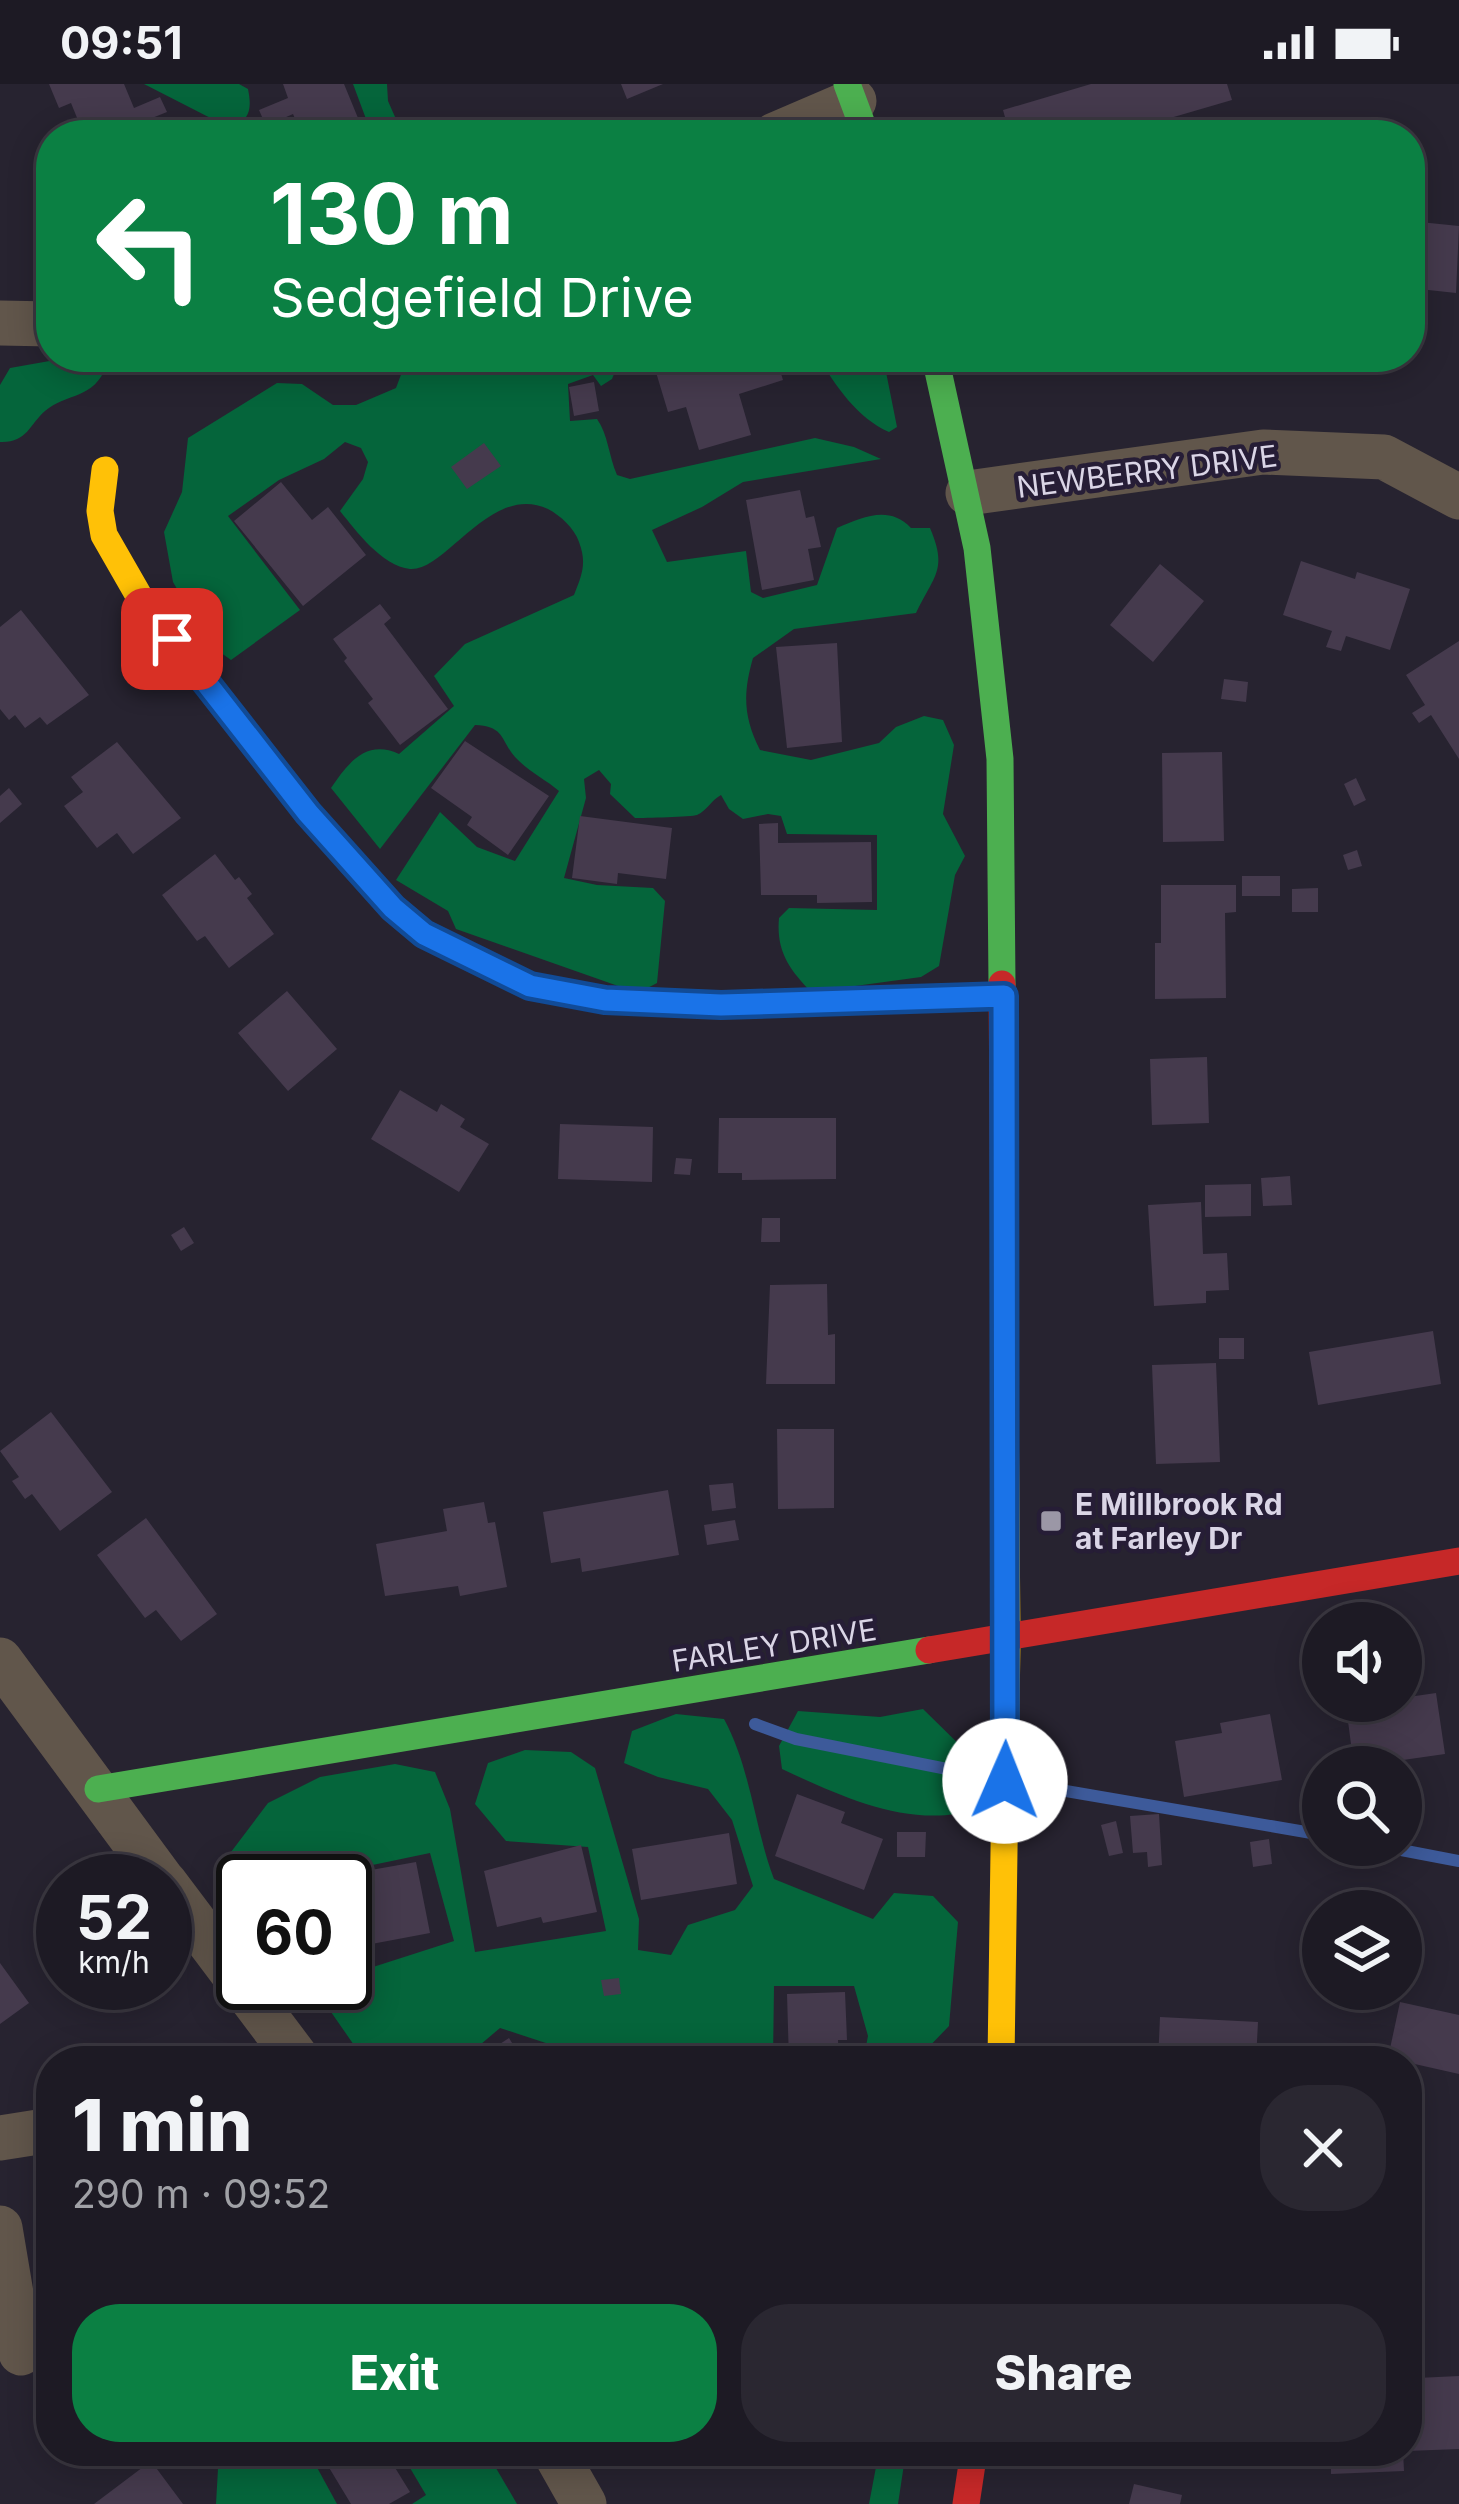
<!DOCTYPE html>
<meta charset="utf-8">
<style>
body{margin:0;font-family:Inter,sans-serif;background:#2a2731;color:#f1f3f6;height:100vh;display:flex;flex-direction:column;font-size:45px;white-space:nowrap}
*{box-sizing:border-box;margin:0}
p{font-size:39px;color:#a0a1a6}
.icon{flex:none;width:66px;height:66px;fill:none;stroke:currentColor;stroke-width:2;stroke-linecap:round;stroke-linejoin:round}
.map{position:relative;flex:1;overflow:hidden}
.panel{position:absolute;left:36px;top:1962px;width:1386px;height:420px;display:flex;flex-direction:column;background:#1d1a24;border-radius:48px;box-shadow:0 6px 30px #0003,0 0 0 3px #3b3841}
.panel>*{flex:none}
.guide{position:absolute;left:36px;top:36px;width:1389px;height:252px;border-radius:48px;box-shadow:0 6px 30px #0003,0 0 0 3px #3b3841;background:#0b8043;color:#fff;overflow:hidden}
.fabs{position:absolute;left:1302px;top:1518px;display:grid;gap:24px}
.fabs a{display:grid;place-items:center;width:120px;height:120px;border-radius:50%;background:#1d1a24;box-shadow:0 6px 30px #0003,0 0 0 3px #3b3841;font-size:60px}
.speed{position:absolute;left:36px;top:1770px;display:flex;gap:24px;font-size:60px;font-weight:700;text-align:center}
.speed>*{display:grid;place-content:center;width:156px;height:156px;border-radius:50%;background:#1d1a24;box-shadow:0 6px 30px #0003,0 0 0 3px #3b3841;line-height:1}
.speed small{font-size:30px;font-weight:400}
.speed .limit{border:6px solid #111;border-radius:18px;background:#fff;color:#111}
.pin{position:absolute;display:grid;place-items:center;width:102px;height:102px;color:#fff;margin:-51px;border-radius:24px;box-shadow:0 6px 18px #0006}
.me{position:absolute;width:132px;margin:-66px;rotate:1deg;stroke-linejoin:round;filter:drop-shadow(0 0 9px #0008)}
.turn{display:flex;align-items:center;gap:42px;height:252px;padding:0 36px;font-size:54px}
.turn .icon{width:156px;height:156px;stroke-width:2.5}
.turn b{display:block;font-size:84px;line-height:102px}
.round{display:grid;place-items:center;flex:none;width:126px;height:126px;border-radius:48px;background:#2a2731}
.summary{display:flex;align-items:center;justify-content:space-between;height:204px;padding:0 36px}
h1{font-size:72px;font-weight:800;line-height:90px}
.primary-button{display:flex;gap:24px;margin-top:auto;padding:24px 36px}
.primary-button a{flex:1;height:138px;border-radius:48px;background:#0b8043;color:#fff;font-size:48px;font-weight:800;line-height:138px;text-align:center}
.primary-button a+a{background:#2a2731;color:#f1f3f6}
.status{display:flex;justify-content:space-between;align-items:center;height:84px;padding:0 60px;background:#1d1a24;direction:ltr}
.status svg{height:33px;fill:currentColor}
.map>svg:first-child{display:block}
</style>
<div class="status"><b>09:51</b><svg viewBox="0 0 49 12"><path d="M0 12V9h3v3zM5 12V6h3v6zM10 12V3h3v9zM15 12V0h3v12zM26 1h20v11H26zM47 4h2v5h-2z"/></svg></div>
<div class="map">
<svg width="1459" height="2420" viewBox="0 0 1459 2420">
<rect width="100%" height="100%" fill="#272330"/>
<!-- forest -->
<path fill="#05653b" d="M144,0H239L248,5C252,25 250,35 232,45Z
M353,0H387L388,17L403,51H372Z
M72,273H95L106,282C95,315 66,309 45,327C29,341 27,359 0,358V301L10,284Z
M418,273H445L478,288L499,273H642L618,280L612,295L601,302L593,291L568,300L570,337L597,335C608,350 609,373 617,391L630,395L815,354L854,363L881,375L743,398L702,423L652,446L667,478L746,467L751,508L763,514L817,501L837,444C863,433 889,421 911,444H930C948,486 934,491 916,529L794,545L753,574C743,609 743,632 760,666L811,676L879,659L896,643L924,632L943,636L954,661L943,730L965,772L955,791L939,882L921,893L811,908C789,885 776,867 779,834L789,824L877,826V751L787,750L781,732L768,730L743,735L729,725L721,711C710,717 708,726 697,731C692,733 644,734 635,734L610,710L611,700L599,686L584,695L586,714L564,794L597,801L653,804L665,817L657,899L638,909L456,845L448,827L396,796L440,728L477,763L515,777L559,707C546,696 530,688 518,676C500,659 507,642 475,641L380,765L331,704C348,679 366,655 399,670L454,622L434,592L465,560L574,511C582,491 587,479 579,458C574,444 561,432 548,425C491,398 446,488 410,485C382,482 356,447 340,427L363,395L368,378L361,364L345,358L324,375L279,396L228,432L300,526L231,576L210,561L173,498L164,448L182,408L188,354L277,299L302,300L333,321H356L396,304L402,288Z
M818,273H883L897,343L889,348C857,334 836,302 818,273Z
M923,1625L971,1672L980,1724C914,1747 842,1713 782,1685L779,1662L798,1627L880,1633Z
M676,1630L724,1635C751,1685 754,1742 774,1795L873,1835L894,1809L933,1812L958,1838L949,1942L922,1970L909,1977H863L868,1952L854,1902H774L773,1977H571L555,1962L500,1944L461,1977H365L313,1902L345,1899V1892L454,1857L430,1769L339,1788L324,1797H256L231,1768L268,1719L320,1693L395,1680L435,1688L450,1725L475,1868L606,1847L588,1763L506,1757L475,1720L488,1679L525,1666L571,1668L595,1684L639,1835L638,1866L671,1871L688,1841L735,1826L753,1802L732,1736L708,1705L658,1693L624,1679L632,1647Z
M219,2367H308L337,2420H216Z
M400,2367H486L517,2420H412L426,2411Z
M879,2367H906L898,2420H869Z"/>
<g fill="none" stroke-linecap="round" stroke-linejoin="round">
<!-- stream -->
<path stroke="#3d5a9a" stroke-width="12" d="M755,1640L796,1655L987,1693
M1025,1700L1323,1751
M1375,1761L1459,1777"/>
</g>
<!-- building -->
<path fill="#453a4d" d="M49,0H124L134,24L160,13L167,28L142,38L148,51H84L71,19L59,24Z
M283,0H344L365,51H302L293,30L266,42L259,26L288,14Z
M621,0H663L627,15Z
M1091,0H1227L1232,16L1112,51H1010L1003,26Z
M1410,137L1459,142L1456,209L1410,204Z
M659,273H776L783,296L739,310L751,351L699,366L686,323L668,328L652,275Z
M594,298L599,327L574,332L569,303Z
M484,359L501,382L467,405L451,383Z
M281,398L312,436L328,423L366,471L303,522L234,437Z
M800,406L806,434L814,432L821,463L808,465L814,496L762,506L746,416Z
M1301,477L1355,495L1357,488L1410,505L1390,566L1346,552L1341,567L1326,563L1332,547L1283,531Z
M1160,480L1204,517L1153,578L1110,541Z
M380,520L391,534L384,540L448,625L400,661L368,619L373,615L344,577L347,574L333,555Z
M21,526L89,611L47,641L40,633L25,644L15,631L9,636L0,625V543Z
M1459,557V675L1431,631L1419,639L1412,629L1425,621L1406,591Z
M837,559L842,658L787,664L776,563Z
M1224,595L1248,598L1246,618L1221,615Z
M465,657L549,712L508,771L467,741L472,733L431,704Z
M117,658L181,734L133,770L117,749L97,764L64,722L83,708L71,693Z
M1222,668L1224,757L1163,758L1162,669Z
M1356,694L1366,716L1354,722L1344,700Z
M9,704L22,720L0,739V712Z
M580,732L672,744L666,795L618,789L617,800L572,794Z
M778,739V759L871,758L872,818L817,819V811H761L759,740Z
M1357,766L1362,782L1348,786L1343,771Z
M215,770L235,796L239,793L252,810L247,814L274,850L229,884L205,852L197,857L162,811Z
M1242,792H1280V812H1242Z
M1161,801H1236V828L1225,829L1226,914L1155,915V859H1161Z
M1318,804V828H1292V805Z
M287,907L337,965L288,1007L238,949Z
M1207,973L1209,1039L1152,1041L1150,975Z
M400,1006L437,1028L441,1020L465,1035L460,1043L489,1060L459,1108L371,1055Z
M719,1034H836V1095L742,1096V1089H718Z
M560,1040L653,1043L652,1098L558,1095Z
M676,1074L692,1075L690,1091L674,1090Z
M1290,1092L1292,1121L1263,1122L1261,1094Z
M1251,1100V1132L1205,1133V1101Z
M1201,1118L1203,1170L1227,1169L1229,1206L1206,1207V1219L1154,1222L1148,1121Z
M762,1134H780V1158H761Z
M184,1143L194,1159L181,1167L171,1151Z
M827,1200L828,1251L835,1250V1300H766L770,1201Z
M1433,1247L1441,1300L1318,1321L1309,1268Z
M1219,1254H1244V1275H1219Z
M1216,1279L1220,1378L1156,1380L1152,1281Z
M51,1328L112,1408L60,1447L32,1410L25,1415L12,1397L19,1393L0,1367Z
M777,1345H834V1424L778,1425Z
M733,1399L736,1424L712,1427L709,1401Z
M668,1406L679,1471L582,1488L580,1474L551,1479L543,1428Z
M484,1418L488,1439L495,1438L507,1503L460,1512L458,1502L385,1512L376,1460L447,1447L443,1425Z
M146,1434L217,1530L181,1557L156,1526L145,1534L97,1471Z
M735,1436L739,1456L707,1461L704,1441Z
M1436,1609L1445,1670L1354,1683L1346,1622Z
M1270,1630L1282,1696L1184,1713L1175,1657L1222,1649L1220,1639Z
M797,1710L845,1728L841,1739L883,1755L864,1806L775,1772Z
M1159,1730L1162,1781L1148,1783L1147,1768L1133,1769L1130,1732Z
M1116,1737L1123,1769L1109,1772L1101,1741Z
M897,1748H926L925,1773H897Z
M729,1749L737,1800L641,1816L632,1765Z
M1269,1755L1272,1780L1253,1783L1250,1758Z
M581,1761L597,1828L543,1839L541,1833L497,1843L484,1787Z
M416,1778L430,1849L345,1865V1802L373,1797L371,1786Z
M0,1879L29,1919L0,1940Z
M619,1894L621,1910L604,1912L601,1896Z
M845,1908L847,1956H838L839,1977H789L787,1910Z
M1400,1918L1459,1931V1990L1388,1974Z
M1160,1933L1258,1938L1256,1977H1158Z
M509,1954L523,1977H474Z
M1459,2292V2365L1407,2367V2313H1418L1417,2294Z
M319,2367H394L401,2378L394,2382L410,2408L389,2420H351Z
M1331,2367H1403L1404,2387L1331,2390Z
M151,2377L183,2420H94Z
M1134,2400L1182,2411L1180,2420H1129Z"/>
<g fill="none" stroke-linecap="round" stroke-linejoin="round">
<!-- street -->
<path stroke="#61564b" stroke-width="45" d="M775,51L854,17
M0,239L51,240
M968,409L1263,368L1384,373L1459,413
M0,1576L163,1797
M165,1799L299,1977
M0,2054L51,2046
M0,2144L21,2269
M554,2367L584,2420"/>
<!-- fast -->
<path stroke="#4caf50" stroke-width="27" d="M847,0L866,51
M935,273L977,464L1000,675L1002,900
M481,878L530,902L605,916L721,921L1003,912
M98,1705L929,1566"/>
<!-- slow -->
<path stroke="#ffc107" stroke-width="27" d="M105,386L100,427L104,451L143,519L308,729L393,824L425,851L481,878
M1001,1977L1007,1556L1005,1300"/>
<!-- jam -->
<path stroke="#c62828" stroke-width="27" d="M1002,900L1005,1300
M929,1566L1459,1477
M966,2420L974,2367"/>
</g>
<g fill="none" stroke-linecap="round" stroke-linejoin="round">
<!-- route casing -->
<g stroke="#114b97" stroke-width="30">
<path id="route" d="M172,555L308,729L393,824L424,850L530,902L605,916L721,921L1004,912L1005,1697"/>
</g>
<!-- route -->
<use href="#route" stroke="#1a73e8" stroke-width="21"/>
</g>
<!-- markers -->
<rect fill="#9b97a6" stroke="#261d36" stroke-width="4.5" x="1039" y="1425" width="24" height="24" rx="6"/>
<g text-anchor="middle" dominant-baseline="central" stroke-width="9" stroke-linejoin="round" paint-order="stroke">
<!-- street labels -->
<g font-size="30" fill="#dad5e6" stroke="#261d36">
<text transform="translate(1147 387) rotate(-7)">NEWBERRY DRIVE</text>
<text transform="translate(774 1561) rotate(-9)">FARLEY DRIVE</text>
</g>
<!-- poi labels -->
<g font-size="30" font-weight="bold" fill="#dad5e6" stroke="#261d36" text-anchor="start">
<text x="1075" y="1420">E Millbrook Rd<tspan x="1075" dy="34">at Farley Dr</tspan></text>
</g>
</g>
</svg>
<div class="fabs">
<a><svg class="icon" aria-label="sound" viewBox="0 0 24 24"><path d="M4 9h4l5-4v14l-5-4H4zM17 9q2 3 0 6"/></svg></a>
<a><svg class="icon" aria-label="search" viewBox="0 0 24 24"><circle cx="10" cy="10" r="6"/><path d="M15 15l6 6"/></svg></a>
<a><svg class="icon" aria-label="layers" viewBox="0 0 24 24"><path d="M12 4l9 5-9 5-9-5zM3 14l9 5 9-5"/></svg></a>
</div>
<div class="speed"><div>52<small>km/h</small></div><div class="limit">60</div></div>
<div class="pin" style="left:172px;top:555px;background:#d93025"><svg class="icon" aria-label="arrive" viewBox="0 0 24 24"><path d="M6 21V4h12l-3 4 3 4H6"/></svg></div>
<svg class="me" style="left:1005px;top:1697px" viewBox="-20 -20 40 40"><circle r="19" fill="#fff"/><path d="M0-13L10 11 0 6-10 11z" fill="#1a73e8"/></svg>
<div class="guide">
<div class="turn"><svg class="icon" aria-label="left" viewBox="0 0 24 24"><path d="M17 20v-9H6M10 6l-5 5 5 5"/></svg><div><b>130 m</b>Sedgefield Drive</div></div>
</div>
<section class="panel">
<div class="summary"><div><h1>1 min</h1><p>290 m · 09:52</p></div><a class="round"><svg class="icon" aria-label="close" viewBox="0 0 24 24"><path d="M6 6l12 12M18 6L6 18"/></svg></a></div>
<div class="primary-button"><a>Exit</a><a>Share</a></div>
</section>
</div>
